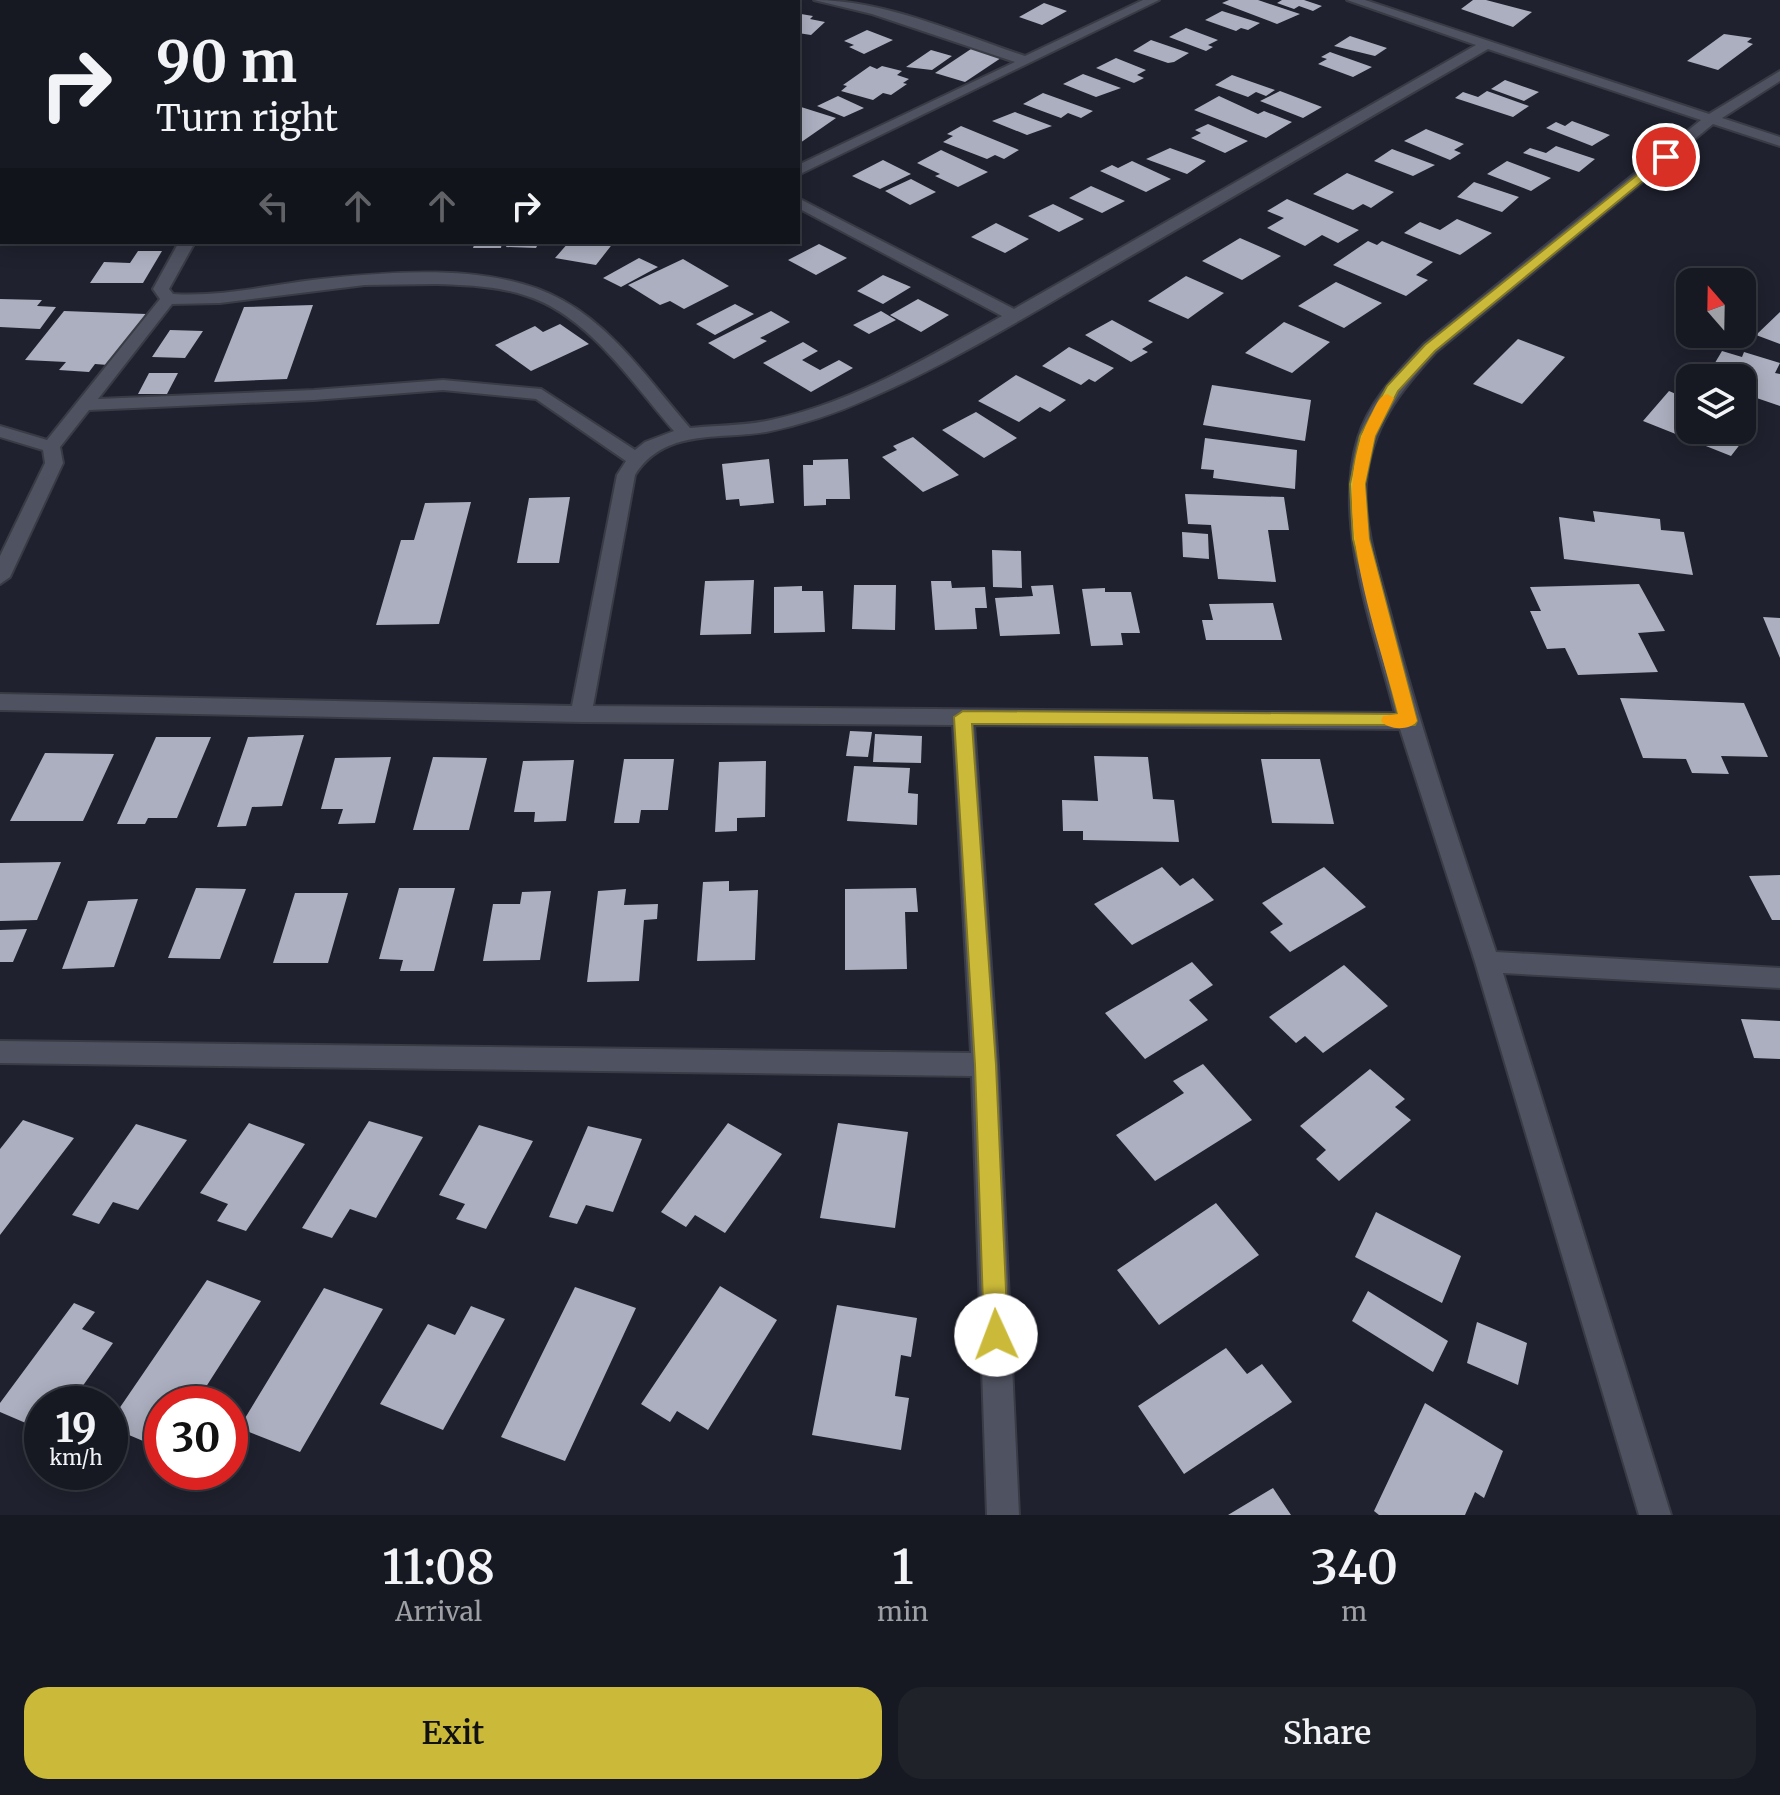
<!DOCTYPE html>
<style>
body{margin:0;font-family:Merriweather,serif;background:#20222a;color:#f1f3f6;height:100vh;display:flex;flex-direction:column;font-size:30px;white-space:nowrap}
*{box-sizing:border-box;margin:0}
p{font-size:26px;color:#9ea0a5}
.icon{flex:none;width:44px;height:44px;fill:none;stroke:currentColor;stroke-width:2;stroke-linecap:round;stroke-linejoin:round}
.map{position:relative;height:1515px;overflow:hidden}
.details{display:flex;flex-direction:column;background:#171922;flex:1}
.details>*{flex:none}
.guide{position:absolute;left:0px;top:0px;width:800px;height:244px;box-shadow:0 4px 20px #0003,0 0 0 2px #363840;background:#171922;color:#f1f3f6;overflow:hidden}
.needle{width:52px;rotate:340deg}
.buttons{position:absolute;left:1676px;top:268px;display:grid;gap:16px}
.buttons a{display:grid;place-items:center;width:80px;height:80px;border-radius:16px;background:#171922;box-shadow:0 4px 20px #0003,0 0 0 2px #363840;font-size:40px}
.speed{position:absolute;left:24px;top:1386px;display:flex;gap:16px;font-size:40px;font-weight:700;text-align:center}
.speed>*{display:grid;place-content:center;width:104px;height:104px;border-radius:50%;background:#171922;box-shadow:0 4px 20px #0003,0 0 0 2px #363840;line-height:1}
.speed small{font-size:20px;font-weight:400}
.speed .limit{border:12px solid #d22;background:#fff;color:#111}
.pin{position:absolute;display:grid;place-items:center;width:68px;height:68px;color:#fff;margin:-34px;border:4px solid #fff;border-radius:50%;box-shadow:0 2px 8px #0007}
.me{position:absolute;width:88px;margin:-44px;rotate:358deg;stroke-linejoin:round;filter:drop-shadow(0 0 6px #0008)}
.turn{display:flex;align-items:center;gap:28px;height:168px;padding:0 24px;font-size:36px}
.turn .icon{width:104px;height:104px;stroke-width:2.5}
.turn b{display:block;font-size:56px;line-height:68px}
.lanes{display:flex;align-items:center;height:76px;padding:0 24px;background:#0003;justify-content:center;gap:40px;direction:ltr}
.lanes .off{opacity:.35}
.eta{display:flex;justify-content:space-evenly;align-items:center;height:136px;text-align:center}
.eta b{font-size:48px;font-weight:600;line-height:56px}
.primary-button{display:flex;gap:16px;margin-top:auto;padding:16px 24px}
.primary-button a{flex:1;height:92px;border-radius:24px;background:#cbba39;color:#111;font-size:32px;font-weight:600;line-height:92px;text-align:center}
.primary-button a+a{background:#20222a;color:#f1f3f6}
.map>svg:first-child{display:block}
</style>
<div class="map">
<svg width="1780" height="1515" viewBox="0 0 1780 1515">
<rect width="100%" height="100%" fill="#1f212e"/>
<!-- building -->
<path fill="#abafbf" d="M1229,0H1258L1300,14L1277,24L1222,3Z
M1282,0H1304L1322,6L1313,11L1299,6L1294,9L1277,3Z
M1473,0H1486L1532,12L1513,27L1461,9Z
M1044,3L1067,11L1042,25L1019,17Z
M1222,11L1260,23L1248,30L1241,28L1236,31L1205,20Z
M801,14L813,16L810,19L825,22L811,35L798,33Z
M1186,28L1218,40L1208,45L1213,47L1206,51L1169,37Z
M867,30L893,40L864,54L849,47L854,45L844,41Z
M1724,34L1752,38L1747,42L1753,44L1718,70L1687,61Z
M1350,36L1387,48L1375,56L1334,46Z
M1151,40L1189,53L1174,62L1168,63L1133,51Z
M974,47L1004,56L965,82L935,73Z
M931,50L952,56L932,70L906,67Z
M1330,52L1372,67L1353,77L1318,64L1327,59L1321,57Z
M1116,58L1146,70L1137,75L1144,78L1134,83L1096,68Z
M870,66L877,69L882,66L902,71L897,75L909,79L903,83L907,84L891,95L883,93L873,100L841,91L847,86L843,85Z
M1083,74L1121,88L1096,97L1063,84Z
M1232,75L1275,90L1266,96L1256,92L1248,97L1215,85Z
M1505,80L1539,92L1524,101L1491,89Z
M1280,91L1322,107L1303,118L1260,101Z
M1487,91L1529,106L1513,117L1455,98L1463,92L1478,97Z
M1043,93L1093,111L1081,118L1068,113L1061,118L1023,104Z
M838,96L864,108L844,117L817,106Z
M1219,96L1258,114L1264,111L1292,122L1266,138L1194,110Z
M801,107L836,118L800,143L798,109Z
M1015,112L1052,126L1027,135L992,121Z
M1572,121L1610,135L1592,146L1546,128L1556,122L1565,126Z
M1208,124L1248,141L1225,153L1191,138L1201,133L1195,130Z
M961,126L1019,150L1004,159L995,155L987,159L943,142L953,136L947,134Z
M1426,129L1464,144L1454,150L1461,153L1450,160L1404,141Z
M1556,146L1595,159L1579,172L1523,153L1530,148L1546,153Z
M1170,148L1206,161L1187,174L1146,159Z
M1392,149L1435,165L1413,176L1374,161Z
M941,150L988,172L958,187L935,176L940,174L917,163Z
M883,160L911,174L880,189L852,176Z
M1132,161L1171,179L1146,192L1100,171L1112,165L1118,168Z
M1507,161L1551,178L1531,191L1487,174Z
M1347,173L1394,192L1371,208L1363,204L1353,210L1313,194Z
M911,179L936,192L910,205L885,191Z
M1474,182L1519,197L1502,212L1457,197Z
M1091,186L1125,201L1102,213L1069,198Z
M1287,199L1359,230L1338,243L1322,235L1305,246L1267,228L1284,218L1267,211Z
M1053,204L1084,219L1059,232L1028,216Z
M1457,219L1492,233L1460,255L1404,233L1420,222L1440,230Z
M996,223L1029,239L1005,253L971,237Z
M1240,238L1281,256L1242,280L1202,261Z
M1368,241L1377,245L1382,241L1433,262L1416,275L1428,280L1406,296L1333,265Z
M475,242H502L501,248H473Z
M508,242H539L536,248L506,247Z
M569,242H614L596,265L555,258Z
M819,244L847,258L816,275L788,260Z
M138,251H162L143,283H90L104,262L130,263Z
M639,258L658,267L621,287L603,278Z
M683,259L729,286L684,309L670,301L660,305L628,285Z
M883,275L911,287L883,304L857,291Z
M1186,276L1224,293L1188,319L1148,301Z
M1336,282L1382,303L1344,328L1298,306Z
M0,299L42,300L37,306L56,307L40,329L0,327Z
M918,299L949,315L921,332L890,315Z
M735,304L754,314L715,335L696,324Z
M313,305L287,379L214,382L244,307Z
M64,311L146,314L108,365L95,364L89,372L59,370L66,362L25,360Z
M771,311L790,322L760,338L767,341L734,359L708,343Z
M881,311L896,320L869,334L853,325Z
M1780,312V344L1756,335Z
M1112,320L1153,342L1142,349L1148,352L1131,362L1085,335Z
M1284,322L1330,342L1292,373L1245,353Z
M560,324L589,344L531,371L495,345L535,326L543,332Z
M170,330L203,331L185,358L152,357Z
M1518,339L1565,357L1522,404L1473,384Z
M803,342L818,351L802,360L820,370L839,360L853,368L811,392L763,363Z
M1069,347L1114,368L1095,382L1089,379L1081,385L1042,366Z
M1722,351L1742,357L1744,352L1780,363L1775,373L1780,374V406L1742,393V378H1706Z
M149,373H178L167,394H138Z
M1016,375L1066,400L1050,412L1040,407L1019,422L978,401Z
M1212,385L1311,400L1305,441L1203,425Z
M1669,391L1690,400V430H1742V420L1755,425L1731,456L1643,421Z
M976,412L1017,438L984,458L942,430Z
M913,437L959,475L923,492L882,457L897,450L893,446Z
M1205,438L1297,450L1295,489L1213,478L1214,470L1201,469Z
M769,459L774,503L740,506L739,499L726,500L722,464Z
M848,459L850,499H826V505L804,506L803,465H813V460Z
M1185,494L1284,497L1289,530H1268L1276,582L1218,579L1211,525L1188,524Z
M570,497L559,563H517L529,498Z
M471,502L439,624L376,625L401,540H414L425,503Z
M1593,511L1660,519L1661,530L1684,532L1693,575L1564,559L1559,517L1595,522Z
M1182,532L1208,534L1209,559L1183,557Z
M992,550L1021,551L1022,588L993,587Z
M754,580L751,634L700,635L705,581Z
M931,581H951L952,588L985,587L987,608H975L977,629L935,630Z
M1639,584L1665,631L1638,633L1658,672L1578,675L1565,648L1547,649L1530,611H1541L1530,587Z
M854,585H896L895,630L852,629Z
M1053,585L1060,634L1000,636L995,598L1033,596L1031,586Z
M802,586V591H823L825,632L774,633V587Z
M1105,588V592H1131L1140,633H1121L1123,645L1091,646L1082,589Z
M1273,603L1282,640H1206L1202,620H1213L1209,604Z
M1763,617L1780,618V658Z
M1620,698L1744,703L1768,757L1721,756L1729,774L1692,773L1686,759L1643,758Z
M850,731L872,732L868,757L846,756Z
M875,734L922,736L921,763L873,762Z
M304,735L282,806L252,807L246,826L217,827L248,737Z
M156,737H211L177,818H148L145,824H117Z
M45,753L114,754L83,821H10Z
M1094,756L1148,757L1153,799L1174,800L1179,842L1083,840V831H1063L1062,800L1098,801Z
M391,757L375,823L338,824L343,809H321L335,758Z
M433,757L487,758L469,830H413Z
M624,759H674L668,810H641L639,823H614Z
M1261,759H1320L1334,824L1272,823Z
M574,760L566,821L534,822L535,812H514L523,761Z
M766,761L765,817L737,818V831L715,832L719,762Z
M854,766L910,768L908,793L918,794L917,825L847,821Z
M61,862L37,920L0,921V863Z
M1162,867L1180,886L1193,878L1214,900L1132,945L1094,904Z
M1324,867L1366,907L1290,952L1270,932L1283,924L1262,903Z
M1780,875V920H1772L1749,876Z
M729,881V891L758,890L755,960L697,961L703,882Z
M196,888L246,889L220,959L168,958Z
M399,888H455L434,971H400L403,960L379,959Z
M916,888L918,912H905L907,969L845,970V889Z
M626,889L624,905L658,904L657,919L644,920L639,981L587,982L598,891Z
M551,891L540,960L483,961L493,904H520L522,892Z
M295,893H348L328,963H273Z
M138,899L114,967L62,969L88,901Z
M27,929L13,962H0V930Z
M1192,962L1213,985L1189,1000L1208,1020L1145,1059L1105,1013Z
M1344,965L1388,1006L1323,1053L1305,1036L1296,1043L1269,1017Z
M1741,1019L1780,1021V1059L1754,1058Z
M1203,1064L1252,1120L1155,1181L1116,1135L1184,1093L1173,1081Z
M1370,1069L1405,1099L1395,1107L1411,1120L1339,1181L1316,1159L1326,1150L1300,1126Z
M23,1120L74,1138L0,1235V1149Z
M369,1121L423,1137L376,1218L350,1209L332,1238L302,1228Z
M249,1123L305,1144L246,1231L217,1221L228,1204L200,1193Z
M728,1123L782,1154L725,1233L695,1215L686,1227L661,1212Z
M838,1123L908,1132L895,1228L820,1218Z
M136,1124L187,1140L138,1210L113,1202L99,1224L72,1215Z
M479,1125L533,1141L486,1229L456,1219L465,1204L439,1195Z
M588,1126L642,1139L613,1212L586,1205L577,1224L549,1217Z
M1216,1203L1259,1255L1159,1325L1117,1270Z
M1376,1212L1461,1256L1442,1303L1355,1257Z
M207,1280L261,1301L195,1404H162V1449L110,1427V1422Z
M720,1286L777,1320L708,1430L677,1411L670,1422L641,1404Z
M575,1287L636,1308L565,1461L501,1437Z
M324,1288L383,1309L300,1452L239,1428Z
M1368,1291L1448,1341L1433,1372L1352,1321Z
M74,1303L95,1312L82,1329L113,1343L70,1404H42V1430L0,1412V1403Z
M837,1305L917,1318L911,1357L901,1355L895,1396L909,1398L901,1450L812,1435Z
M471,1306L505,1319L443,1430L380,1404L428,1324L455,1335Z
M1477,1322L1527,1343L1518,1385L1467,1363Z
M1226,1348L1247,1374L1262,1364L1292,1402L1184,1474L1138,1406Z
M1425,1403L1503,1451L1484,1498L1475,1492L1465,1515H1379L1374,1511Z
M1273,1488L1291,1515H1228Z"/>
<g fill="none" stroke-linecap="round" stroke-linejoin="round">
<!-- minor casing -->
<g stroke="#393b45" stroke-width="4">
<path id="minor" d="M137,0H150L136,2Z
M639,0H651V2H639Z
M814,0C886,0 958,34 1025,56L1143,0H1159L798,175V165L1015,62L872,14Z
M1347,0H1365L1709,114L1780,71V81L1722,118L1780,137V146L1713,124L1436,352C1400,391 1371,427 1366,483C1363,529 1381,577 1392,620C1422,733 1459,842 1496,952L1780,968V988L1503,973L1671,1515H1639L1475,962L1400,729L974,725L998,1065L1019,1515H987L972,1076L0,1063V1041L971,1053L953,725L581,722L0,710V694L572,706L617,475L626,461L536,399L443,390L314,400L89,410L60,447L63,463L10,577L0,584V556L45,463L43,450L0,437V426L47,440L160,299L153,289L179,242H195L169,289L173,294C218,297 261,287 305,281C382,272 493,261 562,300C614,328 652,384 690,428C717,425 744,426 771,420C854,402 928,357 1002,316L798,208V198L1014,309L1476,45ZM1488,49L1701,120L1424,344C1398,372 1369,401 1358,438C1332,522 1374,630 1395,713L593,706L635,475C665,428 719,440 766,432C802,425 837,413 870,398C955,361 1035,311 1115,265C1239,193 1363,121 1488,49ZM436,284C466,285 498,286 527,296C589,316 633,384 674,431L645,442L635,450L541,389L443,380L314,390L98,399L172,304L220,303L365,285Z"/>
</g>
<!-- minor -->
<use href="#minor" fill="#4f5260" fill-rule="evenodd"/>
</g>
<!-- route -->
<path fill="#cbba39" stroke="#847925" stroke-width="2" d="M1662,155L1672,157L1435,351L1398,391L1375,436L1365,484L1369,539L1417,721L1415,725L972,724L996,1065L1008,1335L1004,1344L996,1347L987,1344L984,1335L975,1065L954,717L963,711L1398,714L1353,539L1350,484L1360,436L1387,386L1425,345Z"/>
<!-- slow -->
<path fill="#f59e0b" d="M1387,394L1394,398L1375,436L1365,484L1369,539L1417,721C1410,731 1388,730 1381,721L1383,716L1398,714C1376,627 1325,501 1370,417C1375,408 1378,397 1387,394Z"/>
</svg>
<div class="buttons">
<a><svg class="needle" viewBox="-14 -14 28 28"><path d="M0-13l5 13h-10z" fill="#e53935"/><path d="M0 13l5-13h-10z" fill="#9ea0a5"/></svg></a>
<a><svg class="icon" aria-label="layers" viewBox="0 0 24 24"><path d="M12 4l9 5-9 5-9-5zM3 14l9 5 9-5"/></svg></a>
</div>
<div class="speed"><div>19<small>km/h</small></div><div class="limit">30</div></div>
<div class="pin" style="left:1666px;top:157px;background:#d93025"><svg class="icon" aria-label="arrive" viewBox="0 0 24 24"><path d="M6 21V4h12l-3 4 3 4H6"/></svg></div>
<svg class="me" style="left:996px;top:1335px" viewBox="-20 -20 40 40"><circle r="19" fill="#fff"/><path d="M0-13L10 11 0 6-10 11z" fill="#cbba39"/></svg>
<div class="guide">
<div class="turn"><svg class="icon" aria-label="right" viewBox="0 0 24 24"><path d="M7 20v-9h11M14 6l5 5-5 5"/></svg><div><b>90 m</b>Turn right</div></div>
<div class="lanes"><svg class="icon off" aria-label="left" viewBox="0 0 24 24"><path d="M17 20v-9H6M10 6l-5 5 5 5"/></svg><svg class="icon off" aria-label="ahead" viewBox="0 0 24 24"><path d="M12 20V5M6 11l6-6 6 6"/></svg><svg class="icon off" aria-label="ahead" viewBox="0 0 24 24"><path d="M12 20V5M6 11l6-6 6 6"/></svg><svg class="icon" aria-label="right" viewBox="0 0 24 24"><path d="M7 20v-9h11M14 6l5 5-5 5"/></svg></div>
</div>
</div>
<section class="details">
<div class="eta">
<div><b>11:08</b><p>Arrival</p></div>
<div><b>1</b><p>min</p></div>
<div><b>340</b><p>m</p></div>
</div>
<div class="primary-button"><a>Exit</a><a>Share</a></div>
</section>
